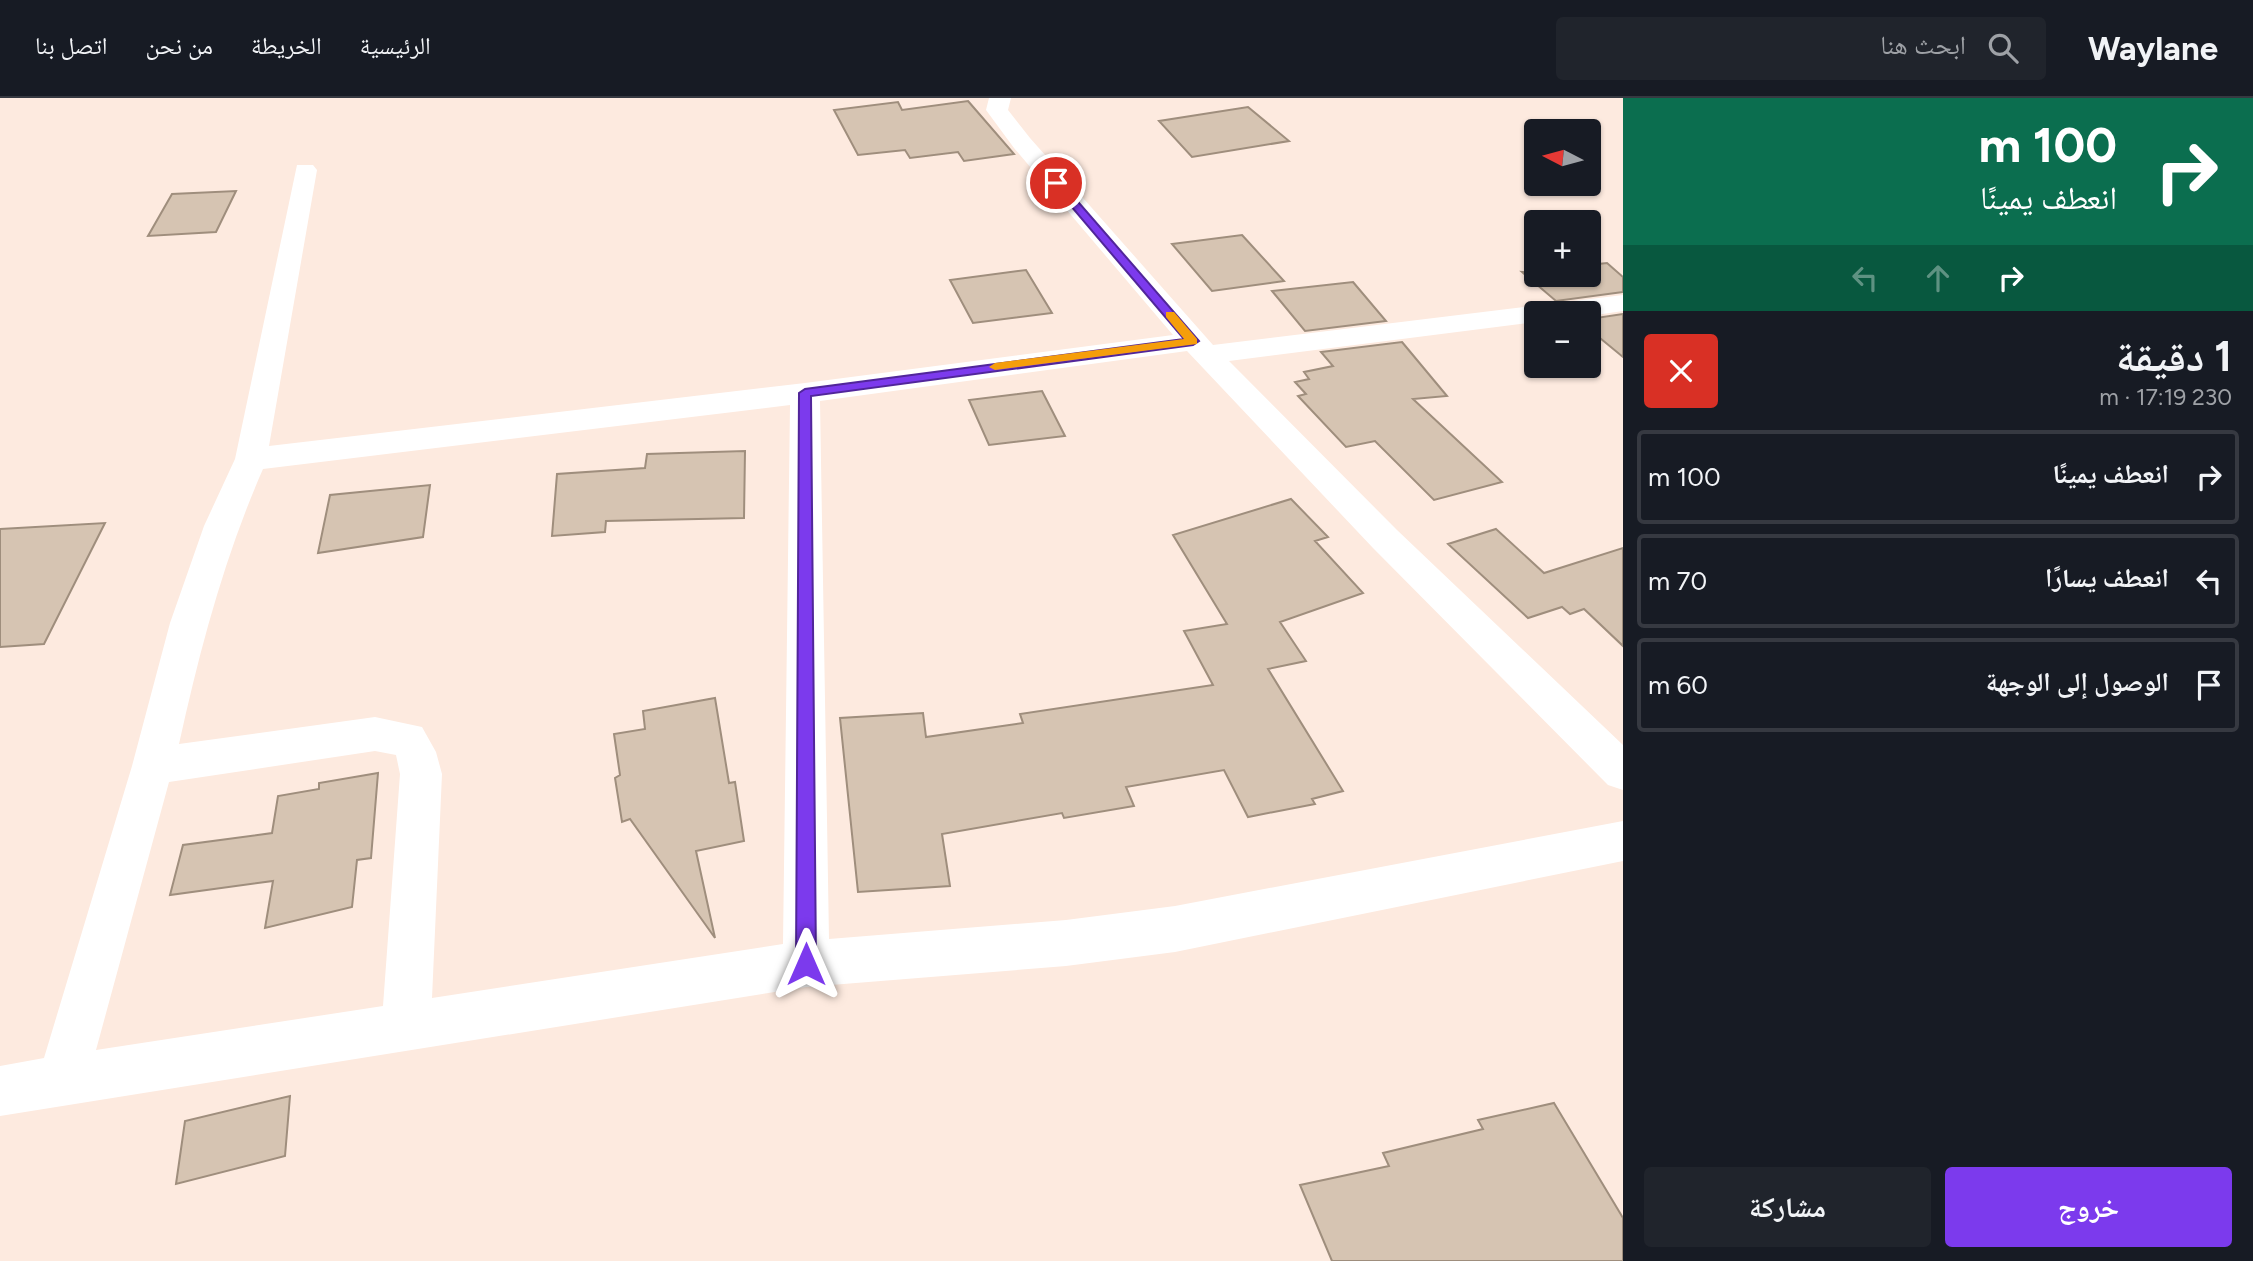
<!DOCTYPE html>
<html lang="ar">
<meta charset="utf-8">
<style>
body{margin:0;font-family:Figtree,"Noto Naskh Arabic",sans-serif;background:#20242c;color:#f1f3f6;direction:rtl;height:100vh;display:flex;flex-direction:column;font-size:26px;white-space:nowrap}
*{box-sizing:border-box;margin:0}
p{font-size:23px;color:#9ea1a6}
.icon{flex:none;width:38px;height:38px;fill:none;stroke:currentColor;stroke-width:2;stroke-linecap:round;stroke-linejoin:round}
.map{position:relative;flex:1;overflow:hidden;direction:ltr}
.sheet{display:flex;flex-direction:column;background:#171b24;width:630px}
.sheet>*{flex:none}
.banner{background:#0b6e4f;color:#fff;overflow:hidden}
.needle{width:46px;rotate:276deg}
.controls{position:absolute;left:1524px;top:21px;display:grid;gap:14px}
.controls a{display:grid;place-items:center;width:77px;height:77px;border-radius:7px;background:#171b24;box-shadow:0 2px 5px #0004;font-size:35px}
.pin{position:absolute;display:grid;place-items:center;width:60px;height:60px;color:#fff;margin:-30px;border:4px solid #fff;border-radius:50%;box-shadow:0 2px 7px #0007}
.me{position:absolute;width:77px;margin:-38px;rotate:0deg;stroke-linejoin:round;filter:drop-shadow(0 0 5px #0008)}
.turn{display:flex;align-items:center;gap:24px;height:147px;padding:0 21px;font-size:32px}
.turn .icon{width:91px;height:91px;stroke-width:2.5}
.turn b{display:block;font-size:49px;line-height:60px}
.lanes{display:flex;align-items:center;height:66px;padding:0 21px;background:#0003;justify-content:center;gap:35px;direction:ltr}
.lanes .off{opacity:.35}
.round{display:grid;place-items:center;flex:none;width:74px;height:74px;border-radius:7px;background:#20242c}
.overview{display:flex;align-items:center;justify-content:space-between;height:119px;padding:0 21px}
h1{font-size:42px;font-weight:700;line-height:52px}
.action{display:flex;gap:14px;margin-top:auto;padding:14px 21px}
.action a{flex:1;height:80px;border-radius:7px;background:#7c3aed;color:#fff;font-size:28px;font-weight:700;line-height:80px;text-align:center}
.action a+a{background:#20242c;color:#f1f3f6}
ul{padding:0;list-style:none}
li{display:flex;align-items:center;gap:21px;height:94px;margin:0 14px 10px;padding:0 7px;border:4px solid #363941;border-radius:7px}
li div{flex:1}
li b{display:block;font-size:26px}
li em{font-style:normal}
header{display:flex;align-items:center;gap:42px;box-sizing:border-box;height:98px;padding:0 35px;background:#171b24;border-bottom:2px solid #363941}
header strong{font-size:33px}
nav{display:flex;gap:38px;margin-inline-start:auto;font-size:24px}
.search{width:490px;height:63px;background:#20242c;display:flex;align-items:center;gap:18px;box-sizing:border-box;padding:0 24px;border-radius:7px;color:#9ea1a6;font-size:26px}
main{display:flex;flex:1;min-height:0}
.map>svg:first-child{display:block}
</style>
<header>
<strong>Waylane</strong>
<div class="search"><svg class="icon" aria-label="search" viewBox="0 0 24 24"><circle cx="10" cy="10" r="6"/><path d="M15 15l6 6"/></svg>ابحث هنا</div>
<nav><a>الرئيسية</a><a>الخريطة</a><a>من نحن</a><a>اتصل بنا</a></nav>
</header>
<main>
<section class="sheet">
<div class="banner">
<div class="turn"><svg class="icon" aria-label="right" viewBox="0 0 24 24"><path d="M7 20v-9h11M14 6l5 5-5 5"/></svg><div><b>100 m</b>انعطف يمينًا</div></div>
<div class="lanes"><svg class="icon off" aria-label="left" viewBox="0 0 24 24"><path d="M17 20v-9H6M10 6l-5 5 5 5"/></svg><svg class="icon off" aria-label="ahead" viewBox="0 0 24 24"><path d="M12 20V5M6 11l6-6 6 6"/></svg><svg class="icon" aria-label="right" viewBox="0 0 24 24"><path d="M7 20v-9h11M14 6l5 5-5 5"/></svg></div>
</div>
<div class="overview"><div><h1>1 دقيقة</h1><p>230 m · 17:19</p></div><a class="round" style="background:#d93025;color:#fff"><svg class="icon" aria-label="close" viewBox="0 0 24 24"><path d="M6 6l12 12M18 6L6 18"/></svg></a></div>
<ul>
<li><svg class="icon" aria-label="right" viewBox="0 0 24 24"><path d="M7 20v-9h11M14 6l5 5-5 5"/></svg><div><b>انعطف يمينًا</b></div><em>100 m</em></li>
<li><svg class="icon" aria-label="left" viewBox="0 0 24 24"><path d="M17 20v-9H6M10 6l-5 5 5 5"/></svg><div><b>انعطف يسارًا</b></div><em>70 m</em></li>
<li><svg class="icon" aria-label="arrive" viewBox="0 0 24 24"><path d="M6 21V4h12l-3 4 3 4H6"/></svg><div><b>الوصول إلى الوجهة</b></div><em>60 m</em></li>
</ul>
<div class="action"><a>خروج</a><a>مشاركة</a></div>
</section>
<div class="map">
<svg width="1623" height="1163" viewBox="0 0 1623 1163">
<rect width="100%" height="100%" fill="#fdeadf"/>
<!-- building -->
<path fill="#d6c4b2" stroke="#9f8e7d" stroke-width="2" d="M968,3L1014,56L964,63L958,54L910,60L905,52L858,57L834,12L898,4L902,12Z
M1248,9L1289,43L1192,59L1159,23Z
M236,93L216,134L148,138L172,96Z
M1242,137L1284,183L1212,193L1172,146Z
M1607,165L1623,179V194L1556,203L1522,174L1589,177V167Z
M1026,172L1052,215L973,225L950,182Z
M1353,184L1386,223L1305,233L1272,193Z
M1623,216V259L1589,231V221Z
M1402,244L1447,298L1413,301L1502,384L1434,402L1375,343L1346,349L1298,298L1306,296L1295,284L1309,281L1304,274L1333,268L1321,254Z
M1042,293L1065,338L989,347L969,302Z
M745,353L744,420L606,423L605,434L552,438L557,376L645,370L647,356Z
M430,387L423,439L318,455L330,397Z
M1291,401L1328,439L1315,443L1363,495L1280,524L1306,563L1268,571L1343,693L1312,701L1315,706L1248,719L1224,672L1126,689L1134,708L1064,720L1062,715L942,736L950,788L858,794L840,620L923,615L926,639L1023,625L1020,616L1213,587L1184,533L1227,526L1173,437Z
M105,425L44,546L0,549V431Z
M1496,431L1544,475L1623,450V548L1584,511L1570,516L1562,509L1528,520L1448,446Z
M715,600L729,685L735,684L744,743L696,753L715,840L630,721L622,724L615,680L620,677L614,636L645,631L643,613Z
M378,675L371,760L357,762L352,809L265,830L273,783L170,797L183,747L272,735L278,698L319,691V685Z
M290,998L285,1058L176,1086L185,1023Z
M1554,1005L1623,1120V1163H1332L1300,1087L1389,1068L1383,1055L1483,1031L1478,1022Z"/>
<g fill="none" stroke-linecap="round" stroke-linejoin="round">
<!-- street -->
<path fill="#fff" fill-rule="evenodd" d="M989,0H1011L1008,12L1030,40L1213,247L1623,197V213L1589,218L1536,215V224L1229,263L1397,432L1623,647V692L1608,687L1373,450L1187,253L820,303L829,841L1066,822L1175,808L1623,723V763L1175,854L1066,868L806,889L0,1018V968L44,960L132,668L170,525L204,428L235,361L297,67H313L317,72L269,348L805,285L1173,237L1014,50L986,12ZM790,307L783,846L432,900L442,676L436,654L422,629L375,619L179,646C200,551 224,460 263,371ZM375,653L396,657L400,676L383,908L96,952L169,684Z"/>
</g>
<!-- route -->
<path fill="#7c3aed" stroke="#51269a" stroke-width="2" d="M1053,83H1060L1199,243L1193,247L811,298L816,866L813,873L806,876L799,873L796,866L799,295L805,291L1184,241L1053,87Z"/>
<!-- slow -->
<path fill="#f59e0b" d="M1166,214H1174L1197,241V246L995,272L989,269L995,265L1184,241L1166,219Z"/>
</svg>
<div class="controls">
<a><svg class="needle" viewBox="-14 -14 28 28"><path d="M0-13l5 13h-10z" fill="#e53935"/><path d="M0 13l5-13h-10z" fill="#9ea1a6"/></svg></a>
<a>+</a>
<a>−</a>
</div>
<div class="pin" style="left:1056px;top:85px;background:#d93025"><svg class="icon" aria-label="arrive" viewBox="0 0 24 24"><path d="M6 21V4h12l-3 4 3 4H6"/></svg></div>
<svg class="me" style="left:806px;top:866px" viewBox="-20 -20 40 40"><path d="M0-17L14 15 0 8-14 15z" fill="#7c3aed" stroke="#fff" stroke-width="4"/></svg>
</div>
</main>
